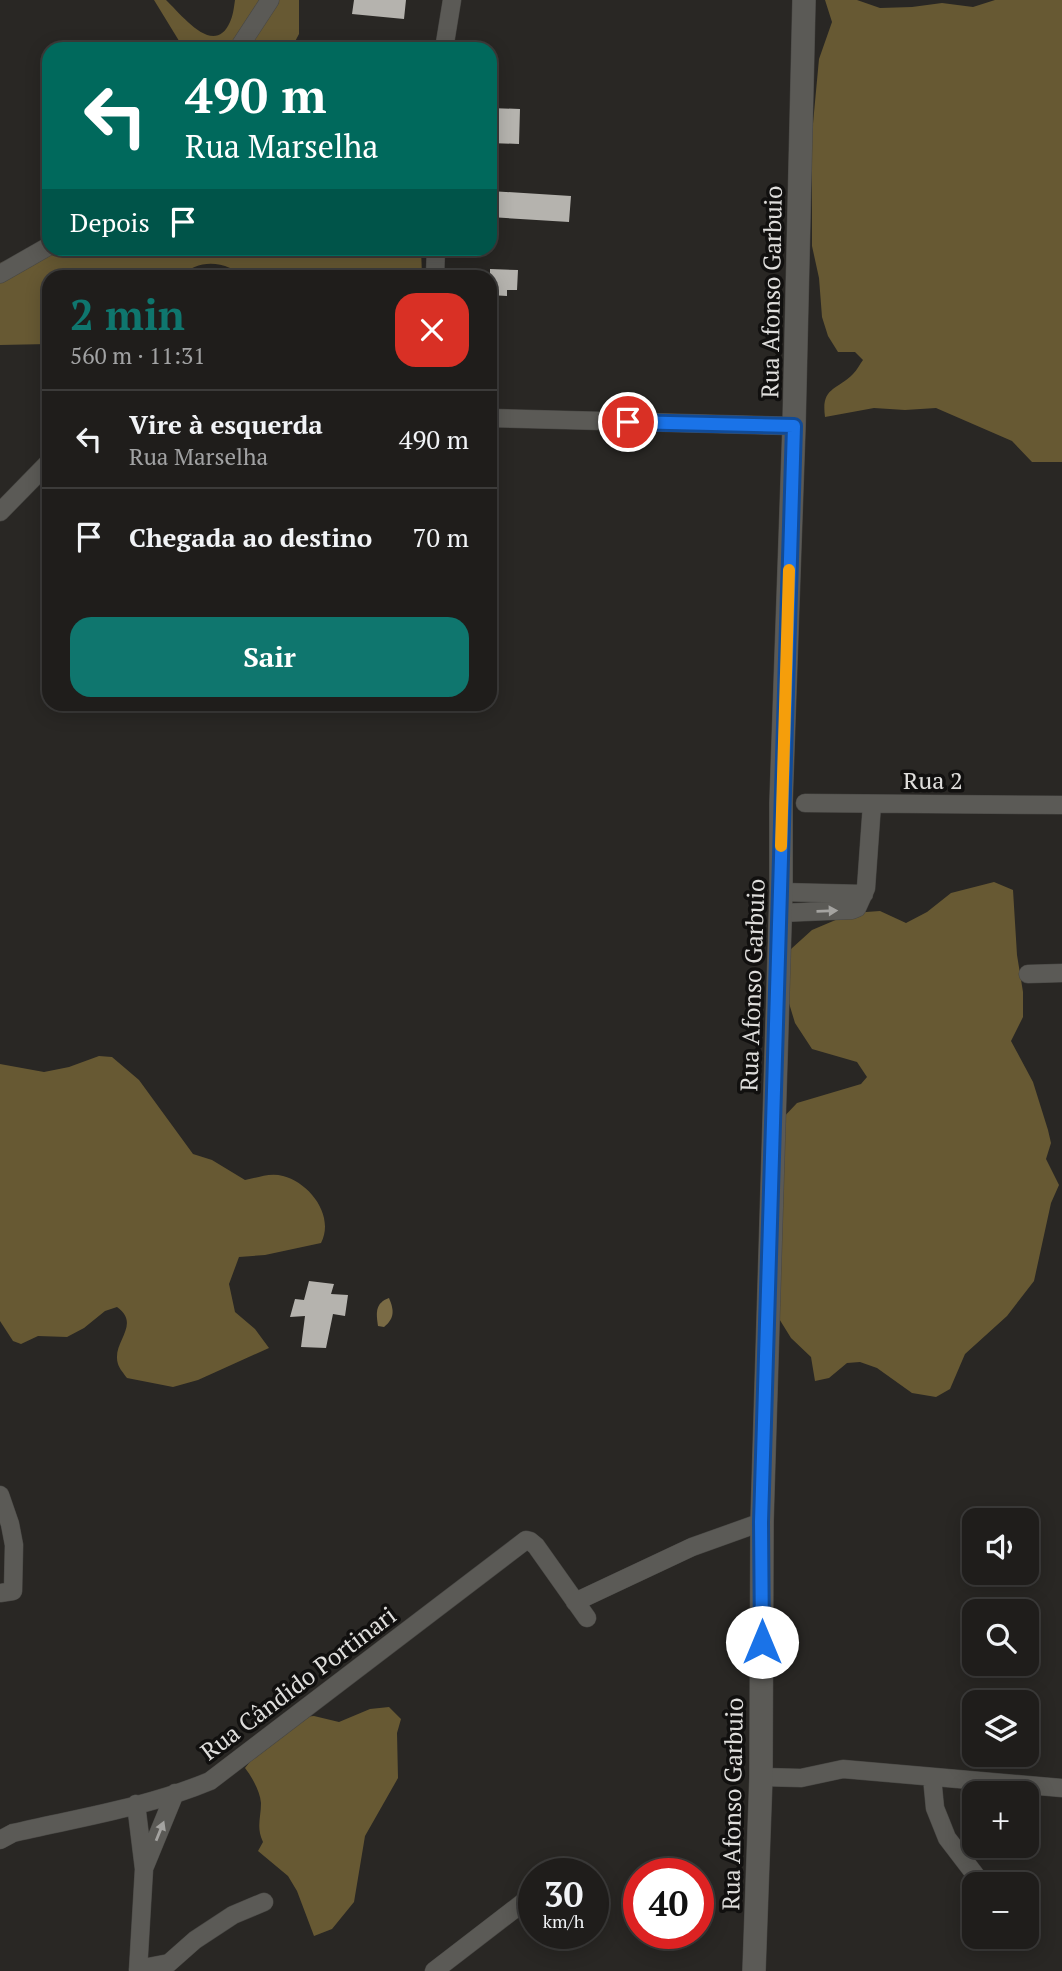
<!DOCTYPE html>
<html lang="pt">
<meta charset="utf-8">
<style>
body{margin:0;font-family:"PT Serif",serif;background:#272624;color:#f1f3f6;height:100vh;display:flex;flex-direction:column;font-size:26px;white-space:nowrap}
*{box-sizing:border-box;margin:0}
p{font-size:23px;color:#a1a2a3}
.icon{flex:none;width:38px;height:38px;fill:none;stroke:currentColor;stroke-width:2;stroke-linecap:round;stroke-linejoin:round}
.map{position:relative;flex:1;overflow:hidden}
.drawer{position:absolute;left:42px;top:270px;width:455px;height:441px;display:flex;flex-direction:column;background:#1f1d1b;border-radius:21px;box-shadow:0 4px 18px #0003,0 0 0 2px #3c3b3a}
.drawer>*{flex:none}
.guide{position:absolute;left:42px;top:42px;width:455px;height:214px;border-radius:21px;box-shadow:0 4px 18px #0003,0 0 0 2px #3c3b3a;background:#00695c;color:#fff;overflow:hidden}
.fabs{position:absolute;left:962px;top:1508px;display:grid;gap:14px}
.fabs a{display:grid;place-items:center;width:77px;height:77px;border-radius:14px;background:#1f1d1b;box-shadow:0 4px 18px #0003,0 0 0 2px #3c3b3a;font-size:35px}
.speed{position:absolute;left:518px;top:1858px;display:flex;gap:14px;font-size:35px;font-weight:700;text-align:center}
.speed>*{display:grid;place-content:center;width:91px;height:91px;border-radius:50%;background:#1f1d1b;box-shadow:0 4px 18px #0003,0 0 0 2px #3c3b3a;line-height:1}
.speed small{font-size:18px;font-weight:400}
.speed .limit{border:10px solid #d22;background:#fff;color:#111}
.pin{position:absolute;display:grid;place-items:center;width:60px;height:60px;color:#fff;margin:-30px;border:4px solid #fff;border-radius:50%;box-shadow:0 2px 7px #0007}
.me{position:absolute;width:77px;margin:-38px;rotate:0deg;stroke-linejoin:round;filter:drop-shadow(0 0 5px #0008)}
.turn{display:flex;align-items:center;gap:24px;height:147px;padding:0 28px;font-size:32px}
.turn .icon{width:91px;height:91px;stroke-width:2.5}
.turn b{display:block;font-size:49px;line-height:60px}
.then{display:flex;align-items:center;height:66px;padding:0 28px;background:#0003;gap:14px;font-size:26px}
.round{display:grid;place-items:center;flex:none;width:74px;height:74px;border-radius:21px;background:#272624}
.summary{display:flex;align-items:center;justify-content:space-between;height:119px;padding:0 28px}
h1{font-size:42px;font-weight:700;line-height:52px;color:#0f766e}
.button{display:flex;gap:14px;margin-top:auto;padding:14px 28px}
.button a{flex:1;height:80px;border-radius:21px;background:#0f766e;color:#fff;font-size:28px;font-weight:700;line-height:80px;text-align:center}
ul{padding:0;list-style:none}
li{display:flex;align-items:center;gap:21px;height:98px;padding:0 28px;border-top:2px solid #3c3b3a}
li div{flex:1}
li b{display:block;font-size:26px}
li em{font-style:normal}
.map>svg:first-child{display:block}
</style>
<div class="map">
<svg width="1062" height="1971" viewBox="0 0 1062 1971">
<rect width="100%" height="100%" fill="#292724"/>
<!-- forest -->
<path fill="#675933" d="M154,0H166C182,15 214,58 230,22C233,16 234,7 235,0H299V34L291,49H184Z
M825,0H857L880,8L912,7L942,3L973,7L995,0H1062V462H1032L1012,441L936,408L905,410L874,408L825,417C821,387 836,391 853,374C857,370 860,364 863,360L855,352H838L828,336L822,317L819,278L812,246V134L819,59L832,22Z
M49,248H421L422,276H233L230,268C211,260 195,264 179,276H49V344L0,345V263L15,256Z
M994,882L1013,890L1017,955L1023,992V1017L1011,1041L1033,1082L1048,1130L1051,1143L1046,1159L1059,1185L1051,1203L1034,1281L1007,1316L965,1354L950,1389L936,1397L912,1393L877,1368L860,1362L847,1363L829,1378L815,1381L811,1357L791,1338L778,1317L780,1121L797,1103L861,1084L867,1077L857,1062L812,1049L795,1023L785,990V965L791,949L812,930L852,913L880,911L906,923L927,912L951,893Z
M99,1056L112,1057L139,1080L193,1154L212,1160L245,1180C257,1178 270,1172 283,1176C310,1183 335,1216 321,1243L265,1255L239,1257L229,1284L235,1312L255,1329L269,1348L198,1380L173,1387L127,1378C124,1374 119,1368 118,1364C111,1342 142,1325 117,1307L105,1311L84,1328L67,1337L38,1336L21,1344L13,1341L0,1321V1064L44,1072L69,1067Z
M389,1707L401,1719L397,1733L398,1778L365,1836L354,1902L332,1929L314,1936L297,1891L288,1876L258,1851L263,1842C256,1827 261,1818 261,1803C260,1791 252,1777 245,1768L264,1744L303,1717L314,1716L339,1722L370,1709Z"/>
<!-- water -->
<path fill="#7a6b45" d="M389,1298C394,1310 395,1318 384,1327L378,1326C376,1313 375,1303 389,1298Z"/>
<!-- building -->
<path fill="#b5b3ae" d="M354,0H406L404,19L352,14Z
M490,108L520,109L519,144L490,143Z
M490,191L571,196L569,222L490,217Z
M490,269L518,270L517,290H507V296L490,295Z
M309,1281L334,1284L331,1294L348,1295L345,1316L333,1314L326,1348L301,1347L305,1316L290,1317L295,1299L304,1300Z"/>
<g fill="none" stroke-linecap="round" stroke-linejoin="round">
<!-- minor casing -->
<g stroke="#474643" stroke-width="19">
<path id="minor" d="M238,49L270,0
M444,49L452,0
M0,274L49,246
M435,276L436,248
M490,418L794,426
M0,512L49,462
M805,803L1062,805
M781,892L864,894
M780,913L852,910L857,908L866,888L872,804
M1028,974L1062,973
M0,1495L10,1524L14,1545L13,1591L0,1593
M575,1602L692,1547L762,1522
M761,1777L801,1778L843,1769L1062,1788
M932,1777L935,1808L947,1838L983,1885
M136,1804L144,1869L138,1971
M0,1840L13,1833C78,1818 148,1807 210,1781L526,1540L530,1541L536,1546L587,1618
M145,1866L175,1793
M138,1969L169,1963L195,1940L233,1915L264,1902
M434,1971L534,1894"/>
</g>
<!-- tertiary casing -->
<g stroke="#474643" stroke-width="24">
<path id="tertiary" d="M754,1971L761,1777L762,1522L781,892V803L794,426L804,0"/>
</g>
<!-- minor -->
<use href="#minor" stroke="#5b5a56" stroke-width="18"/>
<!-- tertiary -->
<use href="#tertiary" stroke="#5b5a56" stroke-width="23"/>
</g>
<!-- one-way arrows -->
<defs><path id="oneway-solid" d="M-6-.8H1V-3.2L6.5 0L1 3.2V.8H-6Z" transform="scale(1.75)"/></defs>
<g fill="#a4a3a0">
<use href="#oneway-solid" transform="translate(827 911) rotate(-2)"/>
<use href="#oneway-solid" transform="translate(160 1831) rotate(-68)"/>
</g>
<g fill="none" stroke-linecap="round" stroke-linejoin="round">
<!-- route casing -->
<g stroke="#114b97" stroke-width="18">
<path id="route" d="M628,422L794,426L761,1522L762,1642"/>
</g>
<!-- route -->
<use href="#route" stroke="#1a73e8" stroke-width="12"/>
<!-- slow -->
<path stroke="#f59e0b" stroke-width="12" d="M781,846L789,570"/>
</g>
<g text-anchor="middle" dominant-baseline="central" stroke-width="7" stroke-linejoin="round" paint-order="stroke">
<!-- street labels -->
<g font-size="24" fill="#dfdedc" stroke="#11100f">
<text transform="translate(771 292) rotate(-89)">Rua Afonso Garbuio</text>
<text x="933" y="780">Rua 2</text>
<text transform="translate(752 985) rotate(-88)">Rua Afonso Garbuio</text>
<text transform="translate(298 1683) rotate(-37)">Rua Cândido Portinari</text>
<text transform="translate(732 1804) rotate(-89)">Rua Afonso Garbuio</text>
</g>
</g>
</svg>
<div class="fabs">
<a><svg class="icon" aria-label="sound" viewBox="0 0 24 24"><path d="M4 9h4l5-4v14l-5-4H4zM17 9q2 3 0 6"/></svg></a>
<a><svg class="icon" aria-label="search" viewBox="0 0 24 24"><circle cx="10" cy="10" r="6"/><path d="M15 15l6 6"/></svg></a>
<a><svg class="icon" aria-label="layers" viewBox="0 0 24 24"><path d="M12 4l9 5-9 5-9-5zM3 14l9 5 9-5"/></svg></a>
<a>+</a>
<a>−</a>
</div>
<div class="speed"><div>30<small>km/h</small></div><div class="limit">40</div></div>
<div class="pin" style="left:628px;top:422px;background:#d93025"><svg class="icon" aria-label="arrive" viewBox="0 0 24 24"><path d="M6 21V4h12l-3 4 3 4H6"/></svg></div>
<svg class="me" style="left:762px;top:1642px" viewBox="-20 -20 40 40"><circle r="19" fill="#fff"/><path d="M0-13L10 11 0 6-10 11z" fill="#1a73e8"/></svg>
<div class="guide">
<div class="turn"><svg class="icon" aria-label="left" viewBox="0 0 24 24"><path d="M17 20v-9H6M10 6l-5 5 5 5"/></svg><div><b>490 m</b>Rua Marselha</div></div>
<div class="then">Depois<svg class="icon" aria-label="arrive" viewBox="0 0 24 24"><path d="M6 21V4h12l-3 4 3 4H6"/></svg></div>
</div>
<section class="drawer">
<div class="summary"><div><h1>2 min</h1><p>560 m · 11:31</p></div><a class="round" style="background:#d93025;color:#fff"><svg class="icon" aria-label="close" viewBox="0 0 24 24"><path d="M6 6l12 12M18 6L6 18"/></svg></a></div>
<ul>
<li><svg class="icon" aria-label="left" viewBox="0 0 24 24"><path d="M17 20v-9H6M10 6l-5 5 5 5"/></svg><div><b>Vire à esquerda</b><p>Rua Marselha</p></div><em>490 m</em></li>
<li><svg class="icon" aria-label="arrive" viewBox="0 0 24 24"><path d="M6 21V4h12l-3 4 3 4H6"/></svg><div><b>Chegada ao destino</b></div><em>70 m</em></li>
</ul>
<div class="button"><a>Sair</a></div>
</section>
</div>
